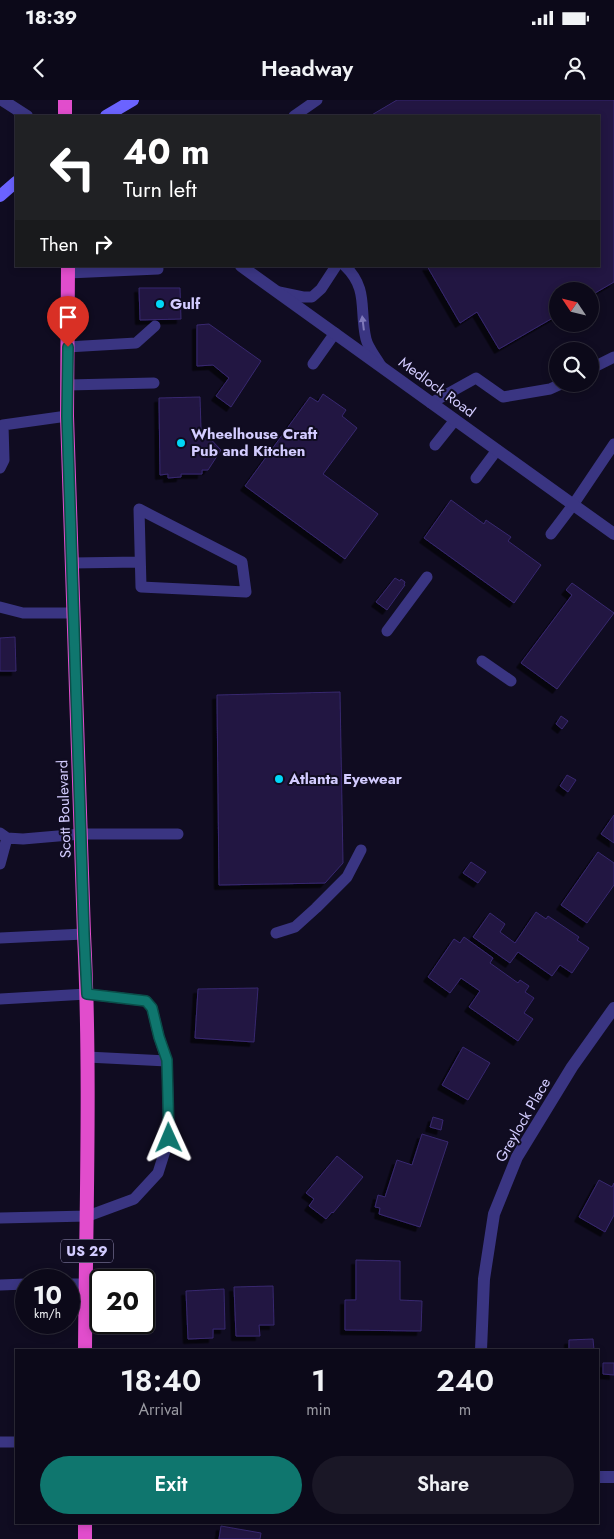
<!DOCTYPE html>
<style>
body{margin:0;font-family:Jost,sans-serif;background:#1a1726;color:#f1f3f6;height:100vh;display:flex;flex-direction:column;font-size:19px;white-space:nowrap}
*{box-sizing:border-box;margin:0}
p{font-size:16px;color:#9a9aa2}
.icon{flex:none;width:28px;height:28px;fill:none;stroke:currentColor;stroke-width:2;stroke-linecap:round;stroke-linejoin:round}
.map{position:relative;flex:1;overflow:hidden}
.sheet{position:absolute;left:15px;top:1249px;width:584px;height:175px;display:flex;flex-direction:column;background:#0c0919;border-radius:0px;box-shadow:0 2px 8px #0003,0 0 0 1px #2c2a38}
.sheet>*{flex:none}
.guide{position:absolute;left:15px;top:15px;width:585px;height:152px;border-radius:0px;box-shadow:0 2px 8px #0003,0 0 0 1px #2c2a38;background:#202124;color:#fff;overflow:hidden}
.needle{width:32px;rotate:305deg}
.buttons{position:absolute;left:549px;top:182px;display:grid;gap:10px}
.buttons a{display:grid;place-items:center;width:50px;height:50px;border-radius:50%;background:#0c0919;box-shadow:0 2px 8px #0003,0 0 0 1px #2c2a38;font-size:25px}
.speed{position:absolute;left:15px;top:1169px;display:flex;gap:10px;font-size:25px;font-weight:700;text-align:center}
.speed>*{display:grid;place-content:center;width:65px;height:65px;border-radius:50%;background:#0c0919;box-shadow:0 2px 8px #0003,0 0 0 1px #2c2a38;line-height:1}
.speed small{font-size:12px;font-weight:400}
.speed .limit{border:2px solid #111;border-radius:8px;background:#fff;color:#111}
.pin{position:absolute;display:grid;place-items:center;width:42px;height:42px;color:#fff;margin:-51px -21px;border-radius:50% 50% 50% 0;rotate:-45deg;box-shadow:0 0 5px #0007}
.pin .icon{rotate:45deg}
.me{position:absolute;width:55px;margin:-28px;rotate:359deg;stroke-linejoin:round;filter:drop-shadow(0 0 4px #0008)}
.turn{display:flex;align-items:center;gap:18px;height:105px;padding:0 25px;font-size:22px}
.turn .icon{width:65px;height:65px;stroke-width:2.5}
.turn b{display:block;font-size:35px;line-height:42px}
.then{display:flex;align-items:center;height:48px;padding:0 25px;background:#0003;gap:10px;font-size:19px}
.eta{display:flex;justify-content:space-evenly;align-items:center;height:85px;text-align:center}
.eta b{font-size:30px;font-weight:600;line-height:35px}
.action{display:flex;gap:10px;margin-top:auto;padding:10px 25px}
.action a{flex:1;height:58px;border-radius:30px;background:#0f766e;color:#fff;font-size:20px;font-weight:600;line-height:58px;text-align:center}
.action a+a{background:#1a1726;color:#f1f3f6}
.status{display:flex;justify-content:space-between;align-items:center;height:35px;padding:0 25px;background:#0c0919;direction:ltr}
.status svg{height:14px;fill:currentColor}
header{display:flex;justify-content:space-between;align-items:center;height:65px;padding:0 25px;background:#0c0919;font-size:22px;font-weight:600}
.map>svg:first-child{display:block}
</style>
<div class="status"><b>18:39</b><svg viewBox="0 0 49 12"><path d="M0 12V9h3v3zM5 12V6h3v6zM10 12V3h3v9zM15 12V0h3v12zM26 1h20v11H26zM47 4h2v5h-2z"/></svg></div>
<header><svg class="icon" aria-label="back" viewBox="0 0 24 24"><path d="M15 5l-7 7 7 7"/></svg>Headway<svg class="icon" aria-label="person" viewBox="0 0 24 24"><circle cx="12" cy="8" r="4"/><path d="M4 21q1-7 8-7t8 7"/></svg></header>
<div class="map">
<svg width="614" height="1439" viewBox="0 0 614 1439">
<defs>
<filter id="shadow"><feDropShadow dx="-4.5" dy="4.5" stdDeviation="0" flood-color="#0009"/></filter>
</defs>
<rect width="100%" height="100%" fill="#100c21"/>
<!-- building -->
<path fill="#211742" stroke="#38286f" filter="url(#shadow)" d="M397,0H614V182L590,196V191H558V215L499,249L477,212L460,223L427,166H599V16H370Z
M139,188H180L181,219L140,220Z
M209,224L261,261L231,307L216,296L229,278L213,265L197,266V225Z
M323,294L346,310L342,316L357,328L323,374L378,414L345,459L245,386L310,297L318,302Z
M200,297L201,329L221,350L208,370H202V374H181V377L168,378V374L160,375L159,298Z
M451,400L484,424L486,420L511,437L508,441L541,465L514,503L424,438Z
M395,478L400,481L401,479L405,482L404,485H405L387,510L376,502Z
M572,483L614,513L557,589L521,563L572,495L566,490Z
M15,537L16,571H0V538Z
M340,592L343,763L325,783L219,785L217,595Z
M561,616L568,621L562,629L556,624Z
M567,675L576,680L568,692L560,686Z
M614,715V743L601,734Z
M598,752L614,763V785L587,823L561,805Z
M471,762L486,772L478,783L463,773Z
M536,812L546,819L548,816L579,837L577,840L589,848L572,873L560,865L552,876L518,852L510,863L473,837L490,813L505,824L500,832L515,843Z
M464,837L493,858L490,863L518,883L520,880L529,886L525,892L534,898L524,913L533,919L518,941L469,907L480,891L461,878L450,893L428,877L454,839L460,843Z
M258,888L254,942L195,938L198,889Z
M463,947L490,963L468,1000L442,985Z
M433,1017L443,1020L441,1030L430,1027Z
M422,1034L448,1042L420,1127L379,1114L380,1108L375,1107L378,1095L385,1097L397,1060L412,1065Z
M337,1056L363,1077L333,1113L332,1112L326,1119L309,1106L314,1099L306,1093Z
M599,1080L612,1087L614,1083V1115L605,1132L579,1117Z
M356,1160L400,1161V1200L422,1201L421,1231L345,1230V1200H356Z
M273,1186L274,1225H259L260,1236H236L234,1187Z
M224,1189L225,1229H213V1238L188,1239L186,1191Z
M593,1239L594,1250H569V1240Z
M603,1263H614V1275L603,1274Z
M221,1426L261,1433L260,1439H219Z"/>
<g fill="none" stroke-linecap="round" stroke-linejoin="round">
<!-- service -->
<path stroke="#3a3582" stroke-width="11" d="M294,16L317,0
M345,166C369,189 359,210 366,239C368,248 376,257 381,266
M68,173L158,169
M279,192L303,197H312L321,189L336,166
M67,247L136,243L155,226
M313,264L335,233
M590,269L614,257
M67,285L154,283
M431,303L476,278L503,297L550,289L561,284
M435,345L455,320
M0,368L4,360L3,325L67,316
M476,378L497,350
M139,409L242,462L246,492L141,487Z
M551,434L573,405L614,344
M72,463L140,462
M0,507L23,513H74
M387,531L427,477
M482,561L511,581
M0,733L7,738L23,739L81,734H178
M0,764L7,738
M276,833L295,827L316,808L347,777L361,750
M0,838L84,834
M0,899L87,894L146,901L152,908L159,937L167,961L169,1038L158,1073L134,1099L88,1116L0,1118
M87,957L167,961
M69,1184H86
M0,1185L26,1184
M0,1342H16"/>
<!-- minor -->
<path stroke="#3a3582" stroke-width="12" d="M2,0L27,16
M241,166L614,434
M481,1250L484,1179L494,1114L517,1057L572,967L614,908
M598,1377H614"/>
<!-- secondary -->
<path stroke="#6b63ff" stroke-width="12" d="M106,16L133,0
M0,96L16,82"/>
<!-- trunk -->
<path stroke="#e14dcc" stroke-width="14" d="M65,16V0
M68,166L67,316L84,834C91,973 86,1112 85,1250
M85,1422V1439"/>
</g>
<!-- one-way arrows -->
<defs><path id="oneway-solid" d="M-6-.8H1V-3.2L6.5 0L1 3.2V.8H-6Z" transform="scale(1.25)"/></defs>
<use fill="#7f79ba" href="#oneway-solid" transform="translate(363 223) rotate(-97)"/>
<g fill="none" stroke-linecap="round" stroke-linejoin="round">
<!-- route casing -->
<g stroke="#0a4d48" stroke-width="12">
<path id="route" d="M68,247L67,316L84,834L87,894L146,901L152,908L159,937L167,960L169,1038"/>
</g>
<!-- route -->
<use href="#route" stroke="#0f766e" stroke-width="9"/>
</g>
<!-- markers -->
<g fill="#00d7f7" stroke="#100c21" stroke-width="2">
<circle cx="160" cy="204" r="5"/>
<circle cx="181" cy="343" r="5"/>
<circle cx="279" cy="679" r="5"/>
</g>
<g text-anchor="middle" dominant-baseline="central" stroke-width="4" stroke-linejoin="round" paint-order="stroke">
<!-- shield labels -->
<rect fill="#100c21" stroke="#9892bc" stroke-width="1" x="61" y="1139.5" width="52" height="23" rx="4"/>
<g font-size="14" font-weight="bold" fill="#d3ccff">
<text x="87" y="1151">US 29</text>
</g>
<!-- poi labels -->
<g font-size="15" font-weight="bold" fill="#d3ccff" stroke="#100c21" text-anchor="start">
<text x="170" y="204">Gulf</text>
<text x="191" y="334">Wheelhouse Craft<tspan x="191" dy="17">Pub and Kitchen</tspan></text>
<text x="289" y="679">Atlanta Eyewear</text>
</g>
<!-- street labels -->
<g font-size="15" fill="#d3ccff" stroke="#100c21">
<text transform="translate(437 287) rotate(36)">Medlock Road</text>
<text transform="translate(64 709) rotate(-92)">Scott Boulevard</text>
<text transform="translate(523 1020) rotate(-60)">Greylock Place</text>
</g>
</g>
</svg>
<div class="buttons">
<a><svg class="needle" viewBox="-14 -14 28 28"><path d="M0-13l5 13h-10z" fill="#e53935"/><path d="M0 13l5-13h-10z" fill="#9a9aa2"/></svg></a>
<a><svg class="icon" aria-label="search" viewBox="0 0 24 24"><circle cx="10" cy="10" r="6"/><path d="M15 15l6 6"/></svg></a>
</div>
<div class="speed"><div>10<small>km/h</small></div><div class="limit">20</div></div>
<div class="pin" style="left:68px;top:247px;background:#d93025"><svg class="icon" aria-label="arrive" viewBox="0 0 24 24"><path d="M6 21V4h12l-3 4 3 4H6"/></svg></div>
<svg class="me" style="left:169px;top:1038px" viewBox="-20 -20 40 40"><path d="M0-17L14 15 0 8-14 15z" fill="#0f766e" stroke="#fff" stroke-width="4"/></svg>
<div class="guide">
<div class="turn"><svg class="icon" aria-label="left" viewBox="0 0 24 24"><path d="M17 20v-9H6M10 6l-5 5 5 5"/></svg><div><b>40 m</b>Turn left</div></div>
<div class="then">Then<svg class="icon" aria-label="right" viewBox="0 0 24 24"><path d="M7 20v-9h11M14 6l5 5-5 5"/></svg></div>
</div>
<section class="sheet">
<div class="eta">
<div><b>18:40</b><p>Arrival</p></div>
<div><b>1</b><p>min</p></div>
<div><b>240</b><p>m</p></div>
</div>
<div class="action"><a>Exit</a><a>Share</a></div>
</section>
</div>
